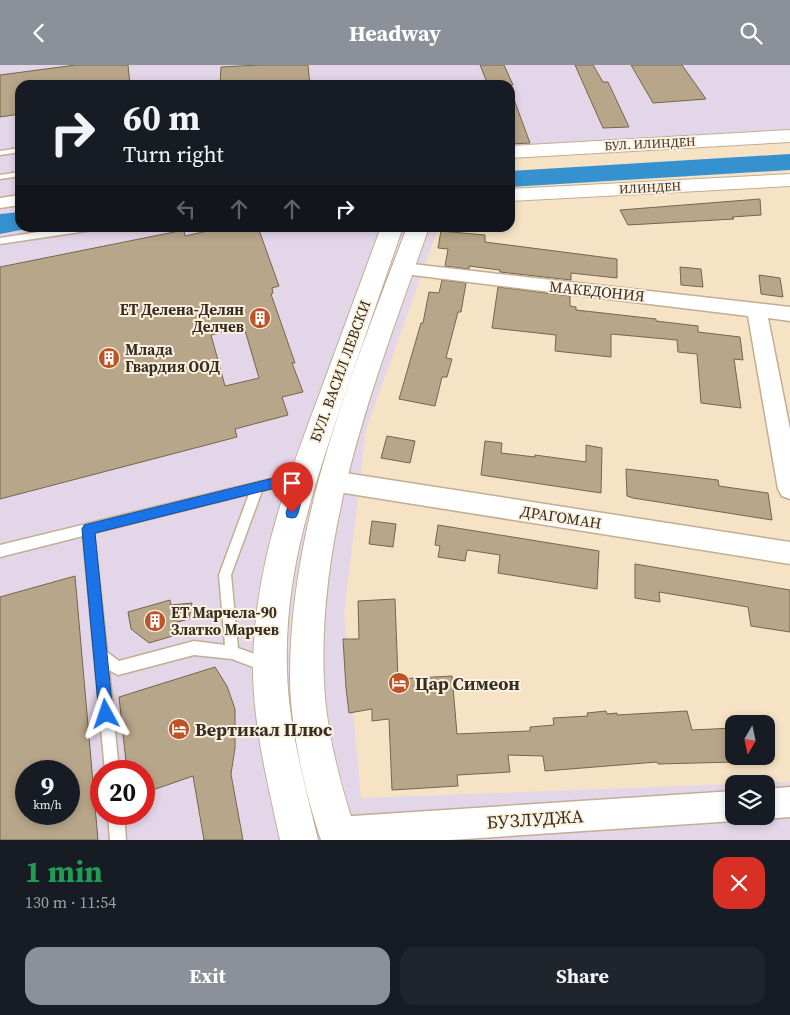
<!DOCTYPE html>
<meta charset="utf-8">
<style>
body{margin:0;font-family:"Source Serif 4",serif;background:#20242c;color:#f1f3f6;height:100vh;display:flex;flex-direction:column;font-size:19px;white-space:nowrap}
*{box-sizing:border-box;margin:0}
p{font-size:16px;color:#9ea1a6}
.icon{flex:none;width:28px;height:28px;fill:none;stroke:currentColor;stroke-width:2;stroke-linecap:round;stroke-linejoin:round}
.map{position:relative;height:775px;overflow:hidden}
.details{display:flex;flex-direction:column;background:#171b24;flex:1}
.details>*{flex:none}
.guide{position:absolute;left:15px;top:15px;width:500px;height:152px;border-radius:15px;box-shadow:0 2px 8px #0003;background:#171b24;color:#f1f3f6;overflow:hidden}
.needle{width:32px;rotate:189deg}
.controls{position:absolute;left:725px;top:650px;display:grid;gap:10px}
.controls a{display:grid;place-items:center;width:50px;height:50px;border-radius:10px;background:#171b24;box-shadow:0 2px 8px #0003;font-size:25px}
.speed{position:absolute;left:15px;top:695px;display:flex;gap:10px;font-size:25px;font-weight:700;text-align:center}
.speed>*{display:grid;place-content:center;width:65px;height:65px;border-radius:50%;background:#171b24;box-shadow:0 2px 8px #0003;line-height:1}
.speed small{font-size:12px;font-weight:400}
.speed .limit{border:8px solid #d22;background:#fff;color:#111}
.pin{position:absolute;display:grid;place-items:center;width:42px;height:42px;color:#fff;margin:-51px -21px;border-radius:50% 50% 50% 0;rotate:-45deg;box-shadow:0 0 5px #0007}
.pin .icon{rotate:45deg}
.me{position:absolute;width:55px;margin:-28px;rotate:355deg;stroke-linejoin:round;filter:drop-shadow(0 0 4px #0008)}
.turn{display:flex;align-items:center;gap:18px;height:105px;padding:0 25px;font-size:22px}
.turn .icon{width:65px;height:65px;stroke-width:2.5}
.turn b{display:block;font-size:35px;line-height:42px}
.lanes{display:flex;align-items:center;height:48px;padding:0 25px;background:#0003;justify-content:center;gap:25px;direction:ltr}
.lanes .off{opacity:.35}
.round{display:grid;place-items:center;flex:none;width:52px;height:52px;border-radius:15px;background:#20242c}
.summary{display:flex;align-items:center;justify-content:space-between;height:85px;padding:0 25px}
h1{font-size:30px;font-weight:700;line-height:38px;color:#1e9e55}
.cta{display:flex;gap:10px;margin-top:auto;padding:10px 25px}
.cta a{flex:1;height:58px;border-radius:15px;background:#8c9099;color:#fff;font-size:20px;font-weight:700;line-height:58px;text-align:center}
.cta a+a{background:#20242c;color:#f1f3f6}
header{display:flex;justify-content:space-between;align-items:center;height:65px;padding:0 25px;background:#8c9099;color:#fff;font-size:22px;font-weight:700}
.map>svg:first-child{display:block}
</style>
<header><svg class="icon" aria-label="back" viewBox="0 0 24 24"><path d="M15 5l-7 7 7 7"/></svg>Headway<svg class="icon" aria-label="search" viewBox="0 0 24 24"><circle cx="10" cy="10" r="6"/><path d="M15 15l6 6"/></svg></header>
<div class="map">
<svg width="790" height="775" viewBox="0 0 790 775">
<rect width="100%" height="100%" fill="#f6e2c5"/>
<!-- industrial -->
<path fill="#e4d6e9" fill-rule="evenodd" d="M0,0H790V71L510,87V20H20V162L438,163L366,365L344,549L361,733L734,719V751H766V719H736L790,717V775H0ZM26,706H69V749H26ZM101,706H144V749H101Z"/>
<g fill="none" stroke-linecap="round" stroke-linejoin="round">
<!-- river -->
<path fill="#3592cf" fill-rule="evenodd" d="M790,89V105L510,122V106Z
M20,147V162L31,163L0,169V149Z"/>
</g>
<!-- building -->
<path fill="#b8a68a" stroke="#76654b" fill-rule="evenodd" d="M76,0H128L130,20H20V49L0,52V10Z
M259,0H308L310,20H220L221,2Z
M480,0H504L513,20H488Z
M575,0H593L603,17H608L629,62L603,63Z
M631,0H682L706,34L653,38Z
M510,29H512L530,78L510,79Z
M760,134L761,150L732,152L734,154L628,160L620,145Z
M225,162H258L279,221L272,223L273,228L271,229L295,298H292L303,327L282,332L288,350L235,364L237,372L0,434V202L184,165L185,171ZM244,262L259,313L225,321L211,270Z
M441,166L485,170V177L617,194V213L571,208V215L500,207V205L469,201V204L445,201L448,184L438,183Z
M680,202L701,204L703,222L681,220Z
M759,210L780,213L783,232L761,229Z
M442,215L466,218L461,247H458L446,293L452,294L447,312H442L435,341L399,334L421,258H423L429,227L439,228Z
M498,222L570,231V241L576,242V245L656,254V256L698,261V267L740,272L743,295L734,294L741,343L701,338L697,289L678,287L677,275L611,269V292L555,286L556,270L492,263Z
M387,371L415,376L410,398L381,393Z
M485,376L502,378L501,388L535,392V390L586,397V380L602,383L601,428L481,410Z
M626,404L718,415L719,421L768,428L772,455L633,433L627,431Z
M372,456L396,459L393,482L369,479Z
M438,460L599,486L597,524L498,508L500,490L467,485L465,496L438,492L440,481L435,480Z
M635,499L790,525V567L751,561L748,542L659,527L660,537L635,533Z
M75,511L98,775H0V532ZM26,706H69V749H26Z
M395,534L398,614L452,611L457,669L530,666V662L554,660L553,653L588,651L587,648L606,646L607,649L617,648V650L687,646L692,665L734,663V697L658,699L657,697L545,706L543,691L508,690L510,707L457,710L458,721L392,725L389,654L372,656V644L349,648L346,623L343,574H359L358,536Z
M170,535L171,540L192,538L189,554L174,558L176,570L149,578L131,564L128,547Z
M215,602L227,621L235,644V683L231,709L243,775H204L193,711L144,728V706H127L119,632Z"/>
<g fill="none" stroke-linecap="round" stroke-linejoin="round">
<!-- service casing -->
<g stroke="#c1ae92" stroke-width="3">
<path id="service" d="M20,83V87L0,90V86Z
M20,107V111L0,114V110Z
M71,162H97L93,165L0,179V173Z
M303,406L307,408L309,411L307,414L262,426L231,510L238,583L271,595L273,600L271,605L266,607L232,594L194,590L118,610L109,605L119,706H105L83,471L0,492V480ZM249,429L219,510L225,580L194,576L119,596L107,587L94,468Z
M108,749H124L126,775H110Z"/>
</g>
<!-- minor casing -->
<g stroke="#c1ae92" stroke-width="3">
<path id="minor" d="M20,130V140L0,143V133Z
M403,198L790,242V256L768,253L790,364V434L782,431L778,424L748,251L396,208L394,204L396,200Z
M332,406L790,477V499L332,426L324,423L320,416L324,409Z
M790,722V752L766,754L759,751H766V724Z
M734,726V751H745L734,756L450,775H325L322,767L326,756L337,752Z"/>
</g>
<!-- secondary casing -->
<g stroke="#c1ae92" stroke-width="2">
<path id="secondary" d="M790,65V77L510,93V81Z
M790,109V121L510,136V124Z
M381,162H403C383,220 363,277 343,335C313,424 284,508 287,604C288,661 305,719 318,775H280C268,719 253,661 253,603C254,505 284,423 318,333C339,276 360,219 381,162Z
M407,162H429C378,309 317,458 324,617C326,667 342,727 359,775H321C305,728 291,665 290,616C289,457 352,309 407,162Z"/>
</g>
<!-- service -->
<use href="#service" fill="#fff" fill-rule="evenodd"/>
<!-- minor -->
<use href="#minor" fill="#fff" fill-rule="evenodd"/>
<!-- secondary -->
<use href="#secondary" fill="#fff" fill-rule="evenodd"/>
</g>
<!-- route -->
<path fill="#1a73e8" stroke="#114b97" d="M302,406L307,408L308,411L298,448L296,452L292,453L287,452L286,448L295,418L95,468L113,649L111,654L106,656L101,654L99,649L82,464L84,460Z"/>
<!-- icons -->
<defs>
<g id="building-disc" transform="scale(1.125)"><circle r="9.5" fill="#bb5528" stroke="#fdf1df"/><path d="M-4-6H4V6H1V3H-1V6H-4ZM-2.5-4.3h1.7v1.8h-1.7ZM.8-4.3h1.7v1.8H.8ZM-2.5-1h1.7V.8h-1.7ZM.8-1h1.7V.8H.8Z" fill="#fff"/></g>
<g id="hotel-disc" transform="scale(1.125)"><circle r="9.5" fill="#bb5528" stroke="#fdf1df"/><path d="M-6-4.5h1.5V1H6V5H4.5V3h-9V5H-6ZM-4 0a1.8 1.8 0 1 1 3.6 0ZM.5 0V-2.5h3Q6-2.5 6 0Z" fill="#fff"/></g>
</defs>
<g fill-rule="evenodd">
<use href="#building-disc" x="260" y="253"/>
<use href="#building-disc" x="109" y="293"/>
<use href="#building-disc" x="155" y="556"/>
<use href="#hotel-disc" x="399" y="618"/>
<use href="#hotel-disc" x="179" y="664"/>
</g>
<g text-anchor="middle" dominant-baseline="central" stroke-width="4" stroke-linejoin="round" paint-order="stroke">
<!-- far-street labels -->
<g font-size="12" fill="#352e22" stroke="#fdf1df">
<text transform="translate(650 79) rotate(-3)">БУЛ. ИЛИНДЕН</text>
<text transform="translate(650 123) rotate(-3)">ИЛИНДЕН</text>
</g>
<!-- street labels -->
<g font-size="15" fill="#352e22" stroke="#fdf1df">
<text transform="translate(597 226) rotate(6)">МАКЕДОНИЯ</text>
<text transform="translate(340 306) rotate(-70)">БУЛ. ВАСИЛ ЛЕВСКИ</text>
<text transform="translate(561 452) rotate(9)">ДРАГОМАН</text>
</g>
<!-- poi labels -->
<g font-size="15" font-weight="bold" fill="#352e22" stroke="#fdf1df" text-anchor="start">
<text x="244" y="244" text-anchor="end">ЕТ Делена-Делян<tspan x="244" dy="17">Делчев</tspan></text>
<text x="125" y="284">Млада<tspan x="125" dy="17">Гвардия ООД</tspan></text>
<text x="171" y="547">ЕТ Марчела-90<tspan x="171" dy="17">Златко Марчев</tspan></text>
</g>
<!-- near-poi labels -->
<g font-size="18" font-weight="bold" fill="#352e22" stroke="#fdf1df" text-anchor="start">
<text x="415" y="618">Цар Симеон</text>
<text x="195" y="664">Вертикал Плюс</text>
</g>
<!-- near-street labels -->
<g font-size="18" fill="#352e22" stroke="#fdf1df">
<text transform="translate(535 754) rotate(-4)">БУЗЛУДЖА</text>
</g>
</g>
</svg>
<div class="controls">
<a><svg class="needle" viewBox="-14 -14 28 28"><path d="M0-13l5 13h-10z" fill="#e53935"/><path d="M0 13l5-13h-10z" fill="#9ea1a6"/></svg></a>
<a><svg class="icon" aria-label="layers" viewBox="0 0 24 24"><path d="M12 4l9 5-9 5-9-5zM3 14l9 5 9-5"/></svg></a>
</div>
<div class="speed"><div>9<small>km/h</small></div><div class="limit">20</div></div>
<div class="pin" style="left:292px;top:448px;background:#d93025"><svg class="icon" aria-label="arrive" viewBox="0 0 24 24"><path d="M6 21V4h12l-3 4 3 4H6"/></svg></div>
<svg class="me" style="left:106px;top:649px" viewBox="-20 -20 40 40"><path d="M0-17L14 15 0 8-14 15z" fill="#1a73e8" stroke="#fff" stroke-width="4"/></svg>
<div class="guide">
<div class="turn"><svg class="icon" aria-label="right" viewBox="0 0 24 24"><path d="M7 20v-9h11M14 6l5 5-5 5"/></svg><div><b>60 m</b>Turn right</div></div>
<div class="lanes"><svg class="icon off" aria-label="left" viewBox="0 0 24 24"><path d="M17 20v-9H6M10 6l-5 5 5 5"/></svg><svg class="icon off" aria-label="ahead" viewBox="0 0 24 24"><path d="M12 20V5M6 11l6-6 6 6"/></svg><svg class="icon off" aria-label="ahead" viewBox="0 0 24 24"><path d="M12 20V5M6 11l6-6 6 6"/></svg><svg class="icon" aria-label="right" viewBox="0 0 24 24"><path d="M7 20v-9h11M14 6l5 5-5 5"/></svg></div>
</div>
</div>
<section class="details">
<div class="summary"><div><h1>1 min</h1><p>130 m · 11:54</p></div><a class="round" style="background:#d93025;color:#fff"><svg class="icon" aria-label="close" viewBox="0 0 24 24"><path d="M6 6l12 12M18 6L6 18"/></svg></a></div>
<div class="cta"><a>Exit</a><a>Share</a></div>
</section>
